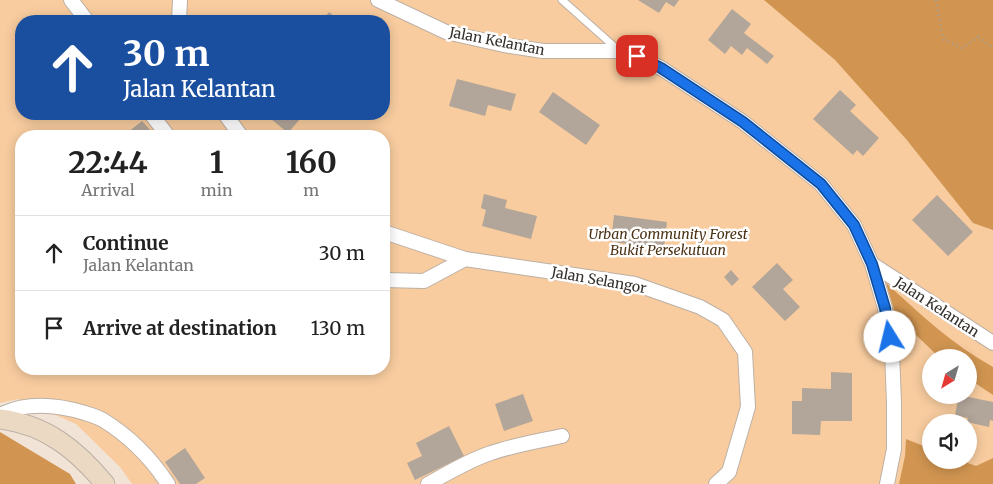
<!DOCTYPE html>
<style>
body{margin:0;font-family:Merriweather,serif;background:#f6f6f6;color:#222;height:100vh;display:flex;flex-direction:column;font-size:19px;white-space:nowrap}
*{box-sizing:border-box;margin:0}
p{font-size:16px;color:#767676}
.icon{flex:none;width:28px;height:28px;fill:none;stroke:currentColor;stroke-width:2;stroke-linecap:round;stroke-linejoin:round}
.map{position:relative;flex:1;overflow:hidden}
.sheet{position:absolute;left:15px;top:130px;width:375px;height:245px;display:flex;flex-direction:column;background:#fff;border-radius:20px;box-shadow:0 2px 12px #0003}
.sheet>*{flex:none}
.banner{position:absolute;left:15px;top:15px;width:375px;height:105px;border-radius:20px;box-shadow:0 2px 12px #0003;background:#1a4fa0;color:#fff;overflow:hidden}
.needle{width:32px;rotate:217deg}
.controls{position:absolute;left:922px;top:349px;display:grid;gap:10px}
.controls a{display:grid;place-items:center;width:55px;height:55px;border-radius:50%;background:#fff;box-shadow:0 2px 12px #0003;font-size:25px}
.pin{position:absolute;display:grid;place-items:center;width:42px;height:42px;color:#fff;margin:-21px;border-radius:10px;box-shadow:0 2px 8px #0006}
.me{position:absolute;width:55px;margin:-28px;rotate:351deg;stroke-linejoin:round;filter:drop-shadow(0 0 4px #0008)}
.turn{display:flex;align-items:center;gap:18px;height:105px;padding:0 25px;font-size:22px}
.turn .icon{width:65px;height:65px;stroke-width:2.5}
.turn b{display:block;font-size:35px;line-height:42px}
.eta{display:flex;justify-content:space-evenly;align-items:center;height:85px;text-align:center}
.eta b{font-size:30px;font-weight:700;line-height:35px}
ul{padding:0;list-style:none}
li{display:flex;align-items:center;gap:15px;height:75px;padding:0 25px;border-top:1px solid #e0e0e0}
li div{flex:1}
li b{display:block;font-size:19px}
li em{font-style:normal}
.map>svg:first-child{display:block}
</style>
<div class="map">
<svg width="993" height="484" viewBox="0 0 993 484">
<rect width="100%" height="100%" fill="#f1e4d7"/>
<!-- green -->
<path fill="#f8cc9f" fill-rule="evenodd" d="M0,0H993V484H132L120,467L76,424L19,399L0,403ZM21,21H384V114H21ZM21,136H384V369H21ZM931,358H969V395H931ZM931,422H969V460H931Z"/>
<!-- forest -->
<path fill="#d19551" d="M764,0H993V230L973,223L906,139L835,60Z
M886,283C920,314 953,345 993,367V395L969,379V358L939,357L896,316Z
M0,432L70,474L76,484H0Z
M906,439L931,449V460H960L976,466L993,458V484H899L905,456Z"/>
<!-- building -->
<path fill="#b2a599" d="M638,0H679L674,7L666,2L659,13Z
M732,9L751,24L744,33L774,56L767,64L747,48L742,55L731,46L725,54L708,40Z
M329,12L340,21H322Z
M457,79L516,94L511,111L488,105L485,116L449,106Z
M840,90L856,105L850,111L879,138L863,156L857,150L853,155L813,119Z
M553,92L600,125L586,145L539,112Z
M265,114H291L299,120L288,133Z
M142,121L152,132L148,136H123Z
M384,165L389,168L384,175Z
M484,194L507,200L505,208L537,216L531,239L482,226L486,210L481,208Z
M937,195L973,232L948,256L912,220Z
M614,215L667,222L664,248L611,242Z
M777,263L793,280L783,289L800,307L785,321L752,287Z
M731,270L739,279L732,286L724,277Z
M831,372L852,373V421H821L820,435L792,434V401H802V388L831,389Z
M523,394L533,421L504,431L495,404Z
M959,395L993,402V421L990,420L989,427L967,422L968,418L955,415Z
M449,426L464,456L415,480L407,463L422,456L416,443Z
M185,448L205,478L196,484H180L165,462Z"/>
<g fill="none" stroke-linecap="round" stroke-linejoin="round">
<!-- lane casing -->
<g stroke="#bdb0a4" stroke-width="9">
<path id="lane" d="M562,0L617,49"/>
</g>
<!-- street casing -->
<g stroke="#bdb0a4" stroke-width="16">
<path id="street" d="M71,0L87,21
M378,0L446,32L504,45L543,51H619L637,56L661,68L743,122L821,184L854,225L872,264L885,308L892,352L894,403V449L887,484
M179,21L180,0
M151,114L168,136
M225,114L241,136
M384,232L465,259L635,284L700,307L723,320L745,352L748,407L729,472L716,484
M872,264L993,343
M384,280L424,281L465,259
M0,415C27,401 58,405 85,413C91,415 98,417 103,420C129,436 151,458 168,484
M428,484C448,473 469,460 491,453C514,445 538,441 562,436"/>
</g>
<!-- secondary casing -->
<g stroke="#bdb0a4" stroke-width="21">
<path id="secondary" d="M0,419C46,425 76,449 105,484"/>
</g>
<!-- path -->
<path stroke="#a79d93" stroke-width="3" stroke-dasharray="1 4" stroke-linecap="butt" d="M936,0L943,39L963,48L978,37L993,48"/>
<!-- lane -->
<use href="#lane" stroke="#fff" stroke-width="7"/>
<!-- street -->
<use href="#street" stroke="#fff" stroke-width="14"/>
<!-- secondary -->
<use href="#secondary" stroke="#ebd9c4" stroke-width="19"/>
</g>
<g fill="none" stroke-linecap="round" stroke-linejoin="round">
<!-- route casing -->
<g stroke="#114b97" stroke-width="12">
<path id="route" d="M637,56L661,68L743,122L821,184L854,225L872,264L885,308L890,337"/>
</g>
<!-- route -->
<use href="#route" stroke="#1a73e8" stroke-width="9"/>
</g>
<g text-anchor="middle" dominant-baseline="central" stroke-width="5" stroke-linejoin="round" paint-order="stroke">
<!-- street labels -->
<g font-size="14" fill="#35302b" stroke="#fff">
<text transform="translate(497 41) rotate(11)">Jalan Kelantan</text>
<text transform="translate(599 280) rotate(10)">Jalan Selangor</text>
<text transform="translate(937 307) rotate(33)">Jalan Kelantan</text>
</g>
<!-- park labels -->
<g font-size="14" font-style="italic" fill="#4c3215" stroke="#fff">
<text x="668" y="234">Urban Community Forest<tspan x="668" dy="16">Bukit Persekutuan</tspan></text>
</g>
</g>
</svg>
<div class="controls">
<a><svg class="needle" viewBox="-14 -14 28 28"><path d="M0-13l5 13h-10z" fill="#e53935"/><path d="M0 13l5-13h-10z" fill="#767676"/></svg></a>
<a><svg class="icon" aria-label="sound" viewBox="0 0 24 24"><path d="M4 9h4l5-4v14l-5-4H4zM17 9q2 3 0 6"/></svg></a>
</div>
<div class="pin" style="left:637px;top:56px;background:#d93025"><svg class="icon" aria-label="arrive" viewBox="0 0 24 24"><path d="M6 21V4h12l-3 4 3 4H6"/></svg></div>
<svg class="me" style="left:890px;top:337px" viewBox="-20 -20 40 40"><circle r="19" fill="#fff"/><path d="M0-13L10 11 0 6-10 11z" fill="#1a73e8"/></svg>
<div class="banner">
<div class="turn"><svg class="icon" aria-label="ahead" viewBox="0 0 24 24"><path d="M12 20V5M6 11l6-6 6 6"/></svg><div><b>30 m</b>Jalan Kelantan</div></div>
</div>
<section class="sheet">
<div class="eta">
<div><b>22:44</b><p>Arrival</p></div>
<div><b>1</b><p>min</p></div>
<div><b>160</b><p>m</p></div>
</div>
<ul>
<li><svg class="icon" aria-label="ahead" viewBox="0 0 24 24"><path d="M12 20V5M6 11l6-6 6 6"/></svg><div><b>Continue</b><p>Jalan Kelantan</p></div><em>30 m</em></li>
<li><svg class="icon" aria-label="arrive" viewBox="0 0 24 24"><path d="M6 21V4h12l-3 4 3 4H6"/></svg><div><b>Arrive at destination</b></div><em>130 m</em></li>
</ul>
</section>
</div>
